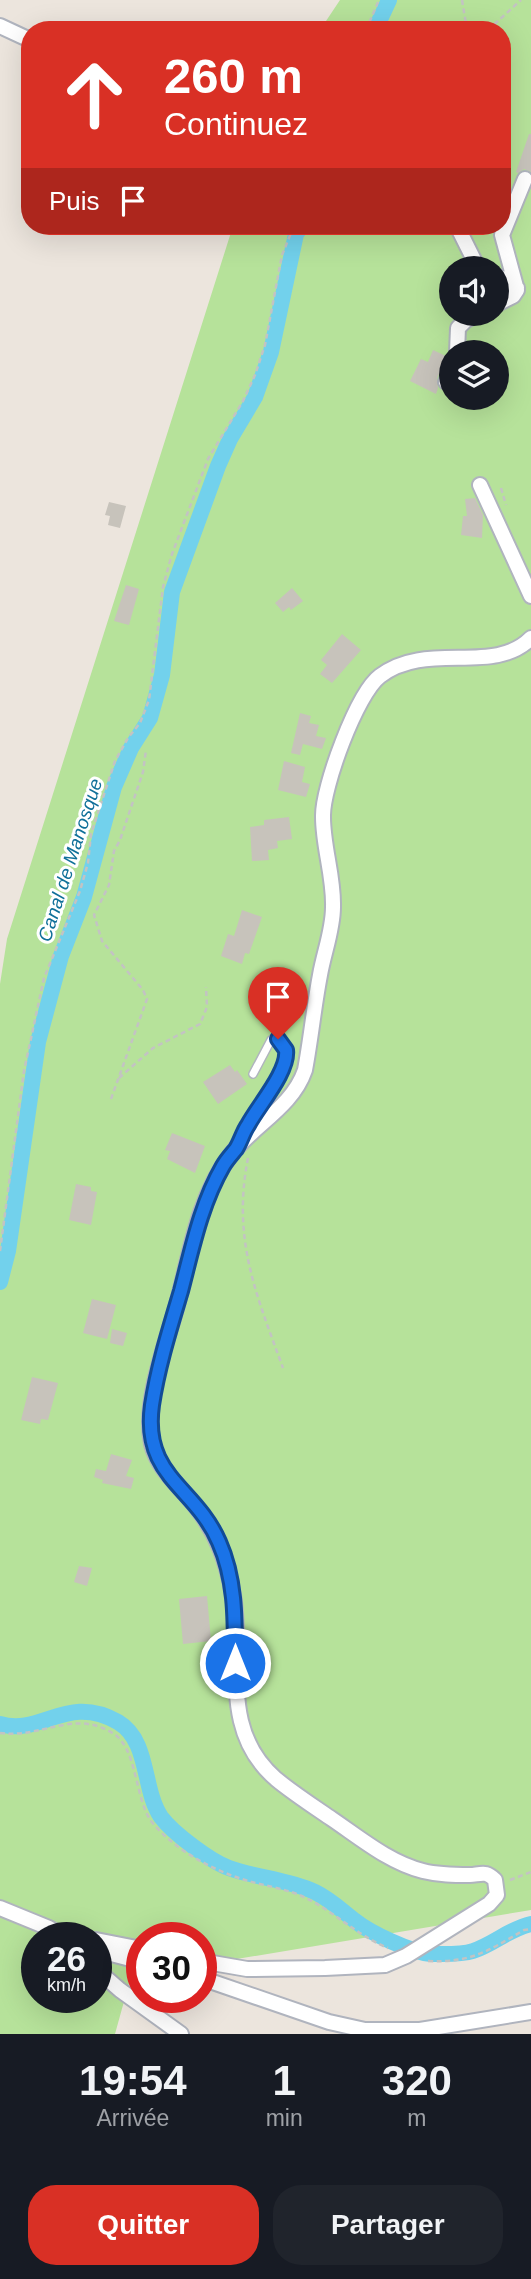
<!DOCTYPE html>
<html lang="fr">
<meta charset="utf-8">
<style>
body{margin:0;font-family:Arial,sans-serif;background:#20242c;color:#f1f3f6;height:100vh;display:flex;flex-direction:column;font-size:26px;white-space:nowrap}
*{box-sizing:border-box;margin:0}
p{font-size:23px;color:#9ea1a6}
.icon{flex:none;width:38px;height:38px;fill:none;stroke:currentColor;stroke-width:2;stroke-linecap:round;stroke-linejoin:round}
.map{position:relative;height:2034px;overflow:hidden}
.side{display:flex;flex-direction:column;background:#171b24;flex:1}
.side>*{flex:none}
.banner{position:absolute;left:21px;top:21px;width:490px;height:214px;border-radius:28px;box-shadow:0 7px 28px #0002;background:#d93025;color:#fff;overflow:hidden}
.buttons{position:absolute;left:439px;top:256px;display:grid;gap:14px}
.buttons a{display:grid;place-items:center;width:70px;height:70px;border-radius:50%;background:#171b24;box-shadow:0 7px 28px #0002;font-size:35px}
.speed{position:absolute;left:21px;top:1922px;display:flex;gap:14px;font-size:35px;font-weight:700;text-align:center}
.speed>*{display:grid;place-content:center;width:91px;height:91px;border-radius:50%;background:#171b24;box-shadow:0 7px 28px #0002;line-height:1}
.speed small{font-size:18px;font-weight:400}
.speed .limit{border:10px solid #d22;background:#fff;color:#111}
.pin{position:absolute;display:grid;place-items:center;width:60px;height:60px;color:#fff;margin:-72px -30px;border-radius:50% 50% 50% 0;rotate:-45deg;box-shadow:0 0 7px #0007}
.pin .icon{rotate:45deg}
.me{position:absolute;width:77px;margin:-38px;rotate:0deg;stroke-linejoin:round;filter:drop-shadow(0 0 5px #0008)}
.turn{display:flex;align-items:center;gap:24px;height:147px;padding:0 28px;font-size:32px}
.turn .icon{width:91px;height:91px;stroke-width:2.5}
.turn b{display:block;font-size:49px;line-height:60px}
.then{display:flex;align-items:center;height:66px;padding:0 28px;background:#0003;gap:14px;font-size:26px}
.eta{display:flex;justify-content:space-evenly;align-items:center;height:119px;text-align:center}
.eta b{font-size:42px;font-weight:700;line-height:49px}
.primary-button{display:flex;gap:14px;margin-top:auto;padding:14px 28px}
.primary-button a{flex:1;height:80px;border-radius:28px;background:#d93025;color:#fff;font-size:28px;font-weight:700;line-height:80px;text-align:center}
.primary-button a+a{background:#20242c;color:#f1f3f6}
.map>svg:first-child{display:block}
</style>
<div class="map">
<svg width="531" height="2034" viewBox="0 0 531 2034">
<rect width="100%" height="100%" fill="#ece5dd"/>
<!-- green -->
<path fill="#b6e29a" fill-rule="evenodd" d="M340,0H531V1910L201,1965V1937H142V1974L131,1976L115,2034H0V984L7,939L233,226H502V30H320ZM452,268H497V313H452ZM452,352H497V397H452ZM37,1937H96V1997H37Z"/>
<g fill="none" stroke-linecap="round" stroke-linejoin="round">
<!-- canal -->
<path stroke="#72d1ec" stroke-width="16" d="M375,30L389,0
M0,1282L8,1251L38,1042L61,956L84,897L114,787L131,748L150,718L162,675L172,592L218,466L230,439L255,397L271,352L296,234L302,226
M0,1724C42,1736 67,1693 118,1722C150,1741 142,1789 161,1817C173,1833 210,1861 229,1868C257,1878 287,1879 315,1892C331,1900 341,1910 354,1920C370,1933 410,1952 431,1954C444,1954 461,1955 473,1951C494,1944 509,1929 531,1924"/>
</g>
<!-- building -->
<path fill="#c7c3bb" d="M529,134H531V172L524,169L518,173L516,172Z
M433,350L448,357L437,378L438,388L436,394L410,381L421,359L428,362Z
M475,498L483,515L482,538L461,535L463,516H467L465,499Z
M109,502L126,506L120,528L108,525L110,516L105,515Z
M126,585L139,589L129,625L114,621Z
M292,588L303,601L291,610L289,607L283,612L275,603Z
M342,634L361,650L332,683L320,674L327,665L321,660Z
M300,713L311,716L309,723L319,725L316,736L326,738L322,749L303,744L300,755L291,753Z
M284,761L305,767L302,782L310,784L306,797L278,790Z
M289,817L292,839L277,841L278,848L268,850L269,860L252,861L250,827L264,825V820Z
M242,910L262,917L249,954L245,953L242,964L221,956L228,934L234,936Z
M230,1065L235,1072L237,1070L247,1084L218,1104L203,1082Z
M172,1133L205,1146L195,1173L167,1159L170,1151L165,1150Z
M76,1184L91,1187V1191L97,1192L91,1225L69,1220Z
M92,1299L116,1305L107,1339L83,1333Z
M112,1329L127,1333L123,1346L110,1343Z
M32,1377L58,1383L48,1420L41,1419L40,1424L21,1420Z
M111,1454L132,1460L126,1476L134,1478L131,1489L102,1483L103,1480L94,1477L96,1469L106,1471Z
M79,1566L92,1568L87,1586L74,1582Z
M207,1596L211,1641L183,1644L179,1599Z"/>
<g fill="none" stroke-linecap="round" stroke-linejoin="round">
<!-- service casing -->
<g stroke="#b0b4be" stroke-width="10">
<path id="service" d="M242,1136L285,1062L286,1050L281,1041L274,1038L271,1040L253,1074"/>
</g>
<!-- minor casing -->
<g stroke="#b0b4be" stroke-width="18">
<path id="minor" d="M0,26L30,40
M457,226L478,268
M497,277L506,279L517,288
M497,304L513,296L517,290L502,235L525,179
M457,352L458,328L466,320L479,313
M446,382L452,368
M480,485L531,596
M0,1908L49,1928L65,1937
M61,1934L80,1937
M96,1940L142,1949
M96,1950L142,1962
M201,1961L247,1969L325,1968L385,1965L406,1956L489,1904L497,1895L495,1880C492,1877 490,1875 486,1874C481,1873 475,1875 470,1875C454,1875 439,1875 423,1871C390,1863 360,1838 332,1819C313,1806 293,1793 276,1779C218,1729 244,1659 233,1595C227,1562 218,1535 197,1508C182,1488 158,1470 152,1444C143,1403 166,1344 177,1305C190,1256 198,1197 230,1156C253,1125 292,1108 305,1070C311,1038 314,1006 320,975C324,952 333,930 333,907C334,877 323,847 323,817C322,788 357,693 380,676C427,640 494,676 531,638
M96,1969L120,1990L181,2034
M201,1978L329,2022L365,2030H420L531,2012"/>
</g>
<!-- path -->
<path stroke="#c3c3c3" stroke-width="2.5" stroke-dasharray="5 3.5" stroke-linecap="butt" d="M462,0L467,30
M366,30L379,0
M488,30L521,0
M502,167L509,179
M501,488L506,505
M119,1078L153,1048L200,1024L207,1007L206,987
M111,1099L147,999L143,990L102,941L94,915L109,885L114,851L120,840L143,772L146,750
M248,1158C232,1239 256,1294 283,1368
M0,1251L24,1071L44,978L80,891L88,863L91,834L115,761L128,738L140,723L149,700L163,587L172,554L208,459L243,401L255,375L265,345L282,255L294,226
M0,1733C41,1739 75,1708 114,1734C137,1749 135,1798 151,1821C173,1849 212,1870 245,1880C265,1886 288,1889 306,1898C336,1913 358,1936 388,1948
M510,1880L531,1872
M428,1961C471,1963 488,1951 524,1930L531,1929"/>
<!-- service -->
<use href="#service" stroke="#fff" stroke-width="7"/>
<!-- minor -->
<use href="#minor" stroke="#fff" stroke-width="14"/>
</g>
<g fill="none" stroke-linecap="round" stroke-linejoin="round">
<!-- route casing -->
<g stroke="#114b97" stroke-width="18">
<path id="route" d="M235,1663C235,1622 236,1580 219,1542C195,1486 142,1477 152,1405C158,1366 170,1328 181,1291C192,1249 201,1204 223,1166C227,1159 232,1154 236,1149C241,1141 243,1132 248,1125C258,1106 289,1071 286,1050L278,1039"/>
</g>
<!-- route -->
<use href="#route" stroke="#1a73e8" stroke-width="12"/>
</g>
<g text-anchor="middle" dominant-baseline="central" stroke-width="6" stroke-linejoin="round" paint-order="stroke">
<!-- water labels -->
<g font-size="19" font-style="italic" fill="#107099" stroke="#fff">
<text transform="translate(70 860) rotate(-72)">Canal de Manosque</text>
</g>
</g>
</svg>
<div class="buttons">
<a><svg class="icon" aria-label="sound" viewBox="0 0 24 24"><path d="M4 9h4l5-4v14l-5-4H4zM17 9q2 3 0 6"/></svg></a>
<a><svg class="icon" aria-label="layers" viewBox="0 0 24 24"><path d="M12 4l9 5-9 5-9-5zM3 14l9 5 9-5"/></svg></a>
</div>
<div class="speed"><div>26<small>km/h</small></div><div class="limit">30</div></div>
<div class="pin" style="left:278px;top:1039px;background:#d93025"><svg class="icon" aria-label="arrive" viewBox="0 0 24 24"><path d="M6 21V4h12l-3 4 3 4H6"/></svg></div>
<svg class="me" style="left:235px;top:1663px" viewBox="-20 -20 40 40"><circle r="17" fill="#1a73e8" stroke="#fff" stroke-width="3"/><path d="M0-11L8 9 0 5-8 9z" fill="#fff"/></svg>
<div class="banner">
<div class="turn"><svg class="icon" aria-label="ahead" viewBox="0 0 24 24"><path d="M12 20V5M6 11l6-6 6 6"/></svg><div><b>260 m</b>Continuez</div></div>
<div class="then">Puis<svg class="icon" aria-label="arrive" viewBox="0 0 24 24"><path d="M6 21V4h12l-3 4 3 4H6"/></svg></div>
</div>
</div>
<section class="side">
<div class="eta">
<div><b>19:54</b><p>Arrivée</p></div>
<div><b>1</b><p>min</p></div>
<div><b>320</b><p>m</p></div>
</div>
<div class="primary-button"><a>Quitter</a><a>Partager</a></div>
</section>
